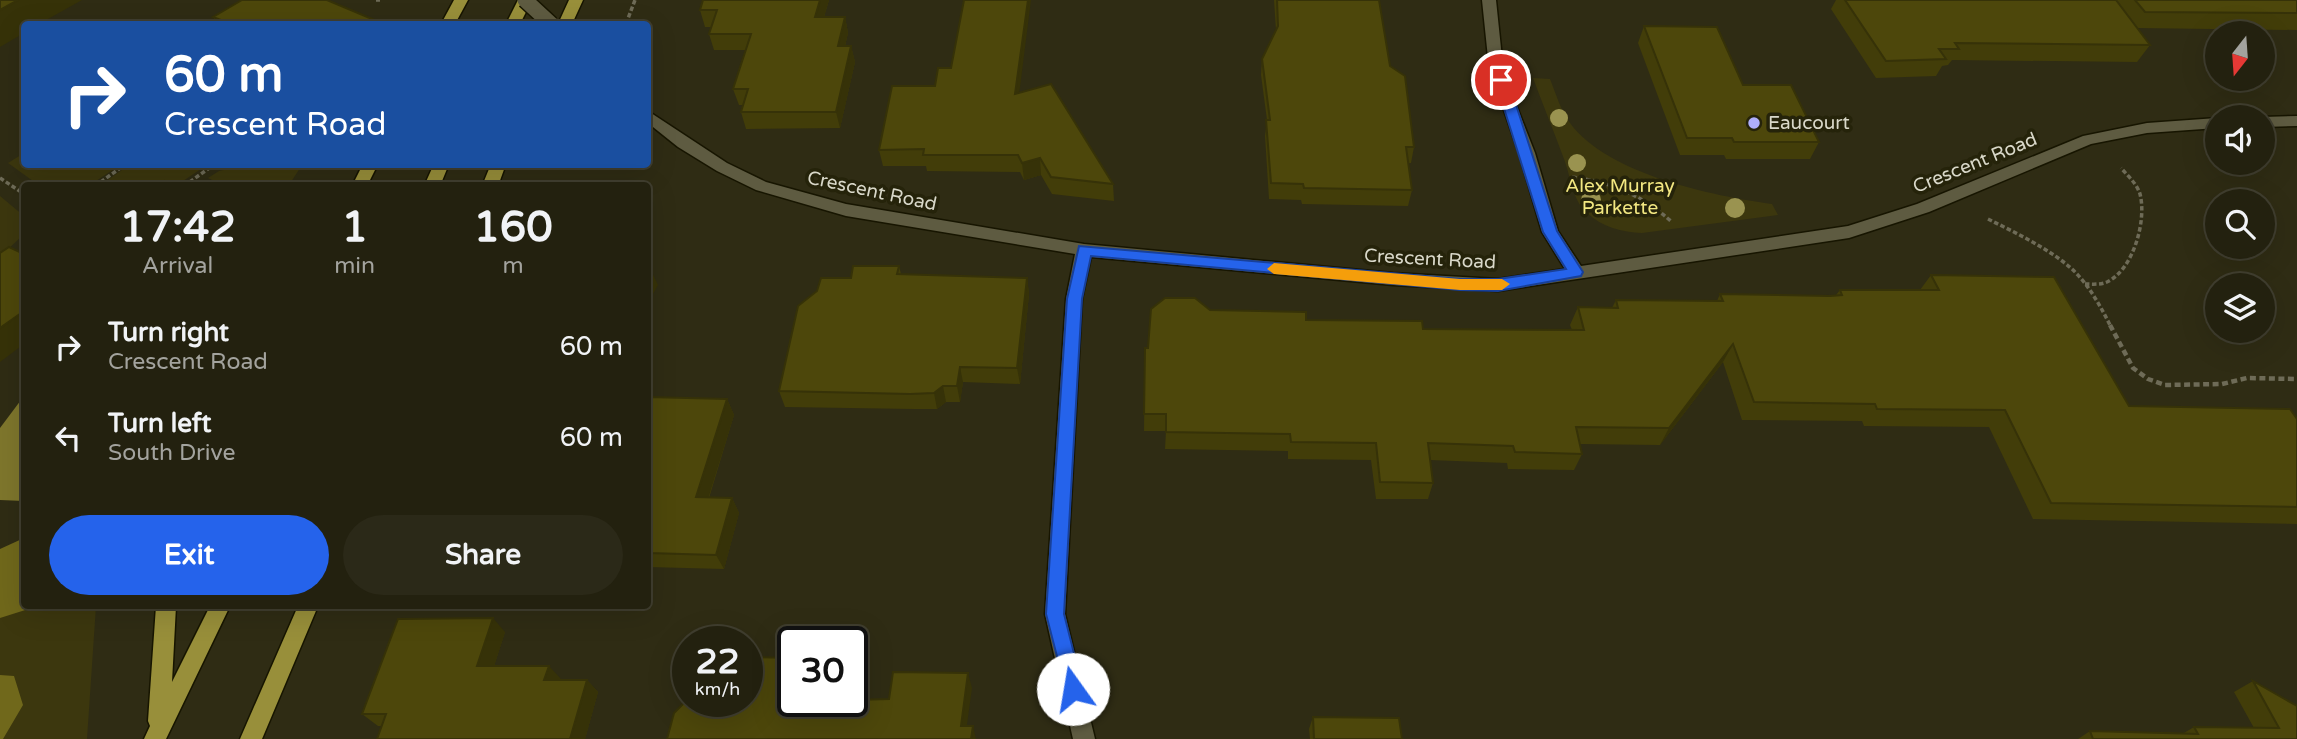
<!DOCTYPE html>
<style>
body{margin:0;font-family:"Varela Round",sans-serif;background:#2b2918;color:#f1f3f6;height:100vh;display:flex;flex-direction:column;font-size:26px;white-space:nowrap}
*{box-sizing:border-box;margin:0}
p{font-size:23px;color:#a3a39e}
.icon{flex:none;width:38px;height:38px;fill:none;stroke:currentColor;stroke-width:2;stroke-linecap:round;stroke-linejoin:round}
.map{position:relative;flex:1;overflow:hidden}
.panel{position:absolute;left:21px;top:182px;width:630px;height:427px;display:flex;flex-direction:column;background:#23210f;border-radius:7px;box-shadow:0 7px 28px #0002,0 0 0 2px #403e2f}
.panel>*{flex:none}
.hud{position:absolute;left:21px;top:21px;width:630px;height:147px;border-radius:7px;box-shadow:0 7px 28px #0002,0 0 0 2px #403e2f;background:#1a4fa0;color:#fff;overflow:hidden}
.needle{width:46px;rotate:197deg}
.fabs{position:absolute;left:2205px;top:21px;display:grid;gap:14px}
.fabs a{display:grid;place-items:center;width:70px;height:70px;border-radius:50%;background:#23210f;box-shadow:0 7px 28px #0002,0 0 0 2px #403e2f;font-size:35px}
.speed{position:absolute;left:672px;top:626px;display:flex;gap:14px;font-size:35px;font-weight:700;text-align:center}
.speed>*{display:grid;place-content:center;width:91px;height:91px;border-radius:50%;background:#23210f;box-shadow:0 7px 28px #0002,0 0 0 2px #403e2f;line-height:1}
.speed small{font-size:18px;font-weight:400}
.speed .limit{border:4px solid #111;border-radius:10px;background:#fff;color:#111}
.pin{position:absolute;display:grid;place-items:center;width:60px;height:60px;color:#fff;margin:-30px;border:4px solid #fff;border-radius:50%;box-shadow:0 2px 7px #0007}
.me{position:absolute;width:77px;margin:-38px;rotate:347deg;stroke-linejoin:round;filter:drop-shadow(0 0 5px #0008)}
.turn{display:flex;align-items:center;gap:24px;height:147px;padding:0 28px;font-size:32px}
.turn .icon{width:91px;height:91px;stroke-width:2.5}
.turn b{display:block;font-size:49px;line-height:60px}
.eta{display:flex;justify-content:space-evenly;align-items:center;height:119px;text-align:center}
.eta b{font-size:42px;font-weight:700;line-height:49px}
.action{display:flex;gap:14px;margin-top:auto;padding:14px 28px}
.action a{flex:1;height:80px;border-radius:42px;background:#2563eb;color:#fff;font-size:28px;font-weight:700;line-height:80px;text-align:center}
.action a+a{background:#2b2918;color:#f1f3f6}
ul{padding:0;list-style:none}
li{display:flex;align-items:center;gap:21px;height:91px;padding:0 28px}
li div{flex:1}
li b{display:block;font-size:26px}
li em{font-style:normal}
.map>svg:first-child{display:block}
</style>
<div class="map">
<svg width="2297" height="739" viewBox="0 0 2297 739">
<rect width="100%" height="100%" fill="#2f2c14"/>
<!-- green -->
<path fill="#3c370e" d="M1533,78L1550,79C1556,94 1561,111 1570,123C1607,174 1713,196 1772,204L1778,215L1642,233C1622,232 1602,227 1587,213C1572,200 1571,177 1564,159C1554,132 1543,105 1533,78Z
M24,153V164L120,165L90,185L40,186L8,163Z
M129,165H207L177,185L99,186Z
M245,165V164L302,165L289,185H223L208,178L219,171Z
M0,196L24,216V234L0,257Z
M0,551L24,606H96L87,739H0Z"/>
<!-- forest -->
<path fill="#70681b" d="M24,538V606H38L0,618V549Z
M0,675L14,676L23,705L3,739H0Z"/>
<!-- water -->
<path fill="#7e762c" d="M24,396V501L0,500V428Z"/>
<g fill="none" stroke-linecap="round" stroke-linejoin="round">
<!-- minor casing -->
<g stroke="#171500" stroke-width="3">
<path id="minor" d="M1482,0H1496L1502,58L1515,102L1535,153L1558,231L1581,266L1848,226L1917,204L2083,136L2147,123L2217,118V128L2147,133L2091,144L1929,212L1849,238L1498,291L1393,285L1091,257L1082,299L1065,614L1095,739H1073L1045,614L1066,299L1075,254L846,216L756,190L717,171L678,147L648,123V111L727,163L766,182L846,204L1084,244L1393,273L1498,279L1565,269L1542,232L1519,153L1501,102L1488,58Z
M2297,116V126L2263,127L2262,117Z"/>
</g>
<!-- major casing -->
<g stroke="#171500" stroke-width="3">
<path id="major" d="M454,0H468L455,24H441Z
M518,0H532L520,24H506Z
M569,0H583L572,24H558Z
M363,164H378L367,186H352Z
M434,164H449L440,186H424Z
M491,164H506L498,186H482Z
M156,606H176L172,682L210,606H230L166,739H144L150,726L148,721Z
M298,606H318L262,739H240Z"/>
</g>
<!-- path-far1 -->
<path stroke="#6e6b57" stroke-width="3.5" stroke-dasharray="4.5 2.5" stroke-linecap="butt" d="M376,0H380
M209,24L219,18
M626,24L635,0
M1572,177C1612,182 1641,195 1672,222
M0,178L24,194
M95,186L126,164
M184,186L215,164
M1988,219C2016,233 2048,248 2072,269C2089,285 2101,307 2111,327
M2085,284C2092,284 2100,285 2107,282C2133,270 2147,221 2140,194C2137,184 2128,176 2121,168"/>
<!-- path -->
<path stroke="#6e6b57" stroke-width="4.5" stroke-dasharray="6 3.5" stroke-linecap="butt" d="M2110,325L2133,368L2148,379L2165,385L2222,384L2247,378L2297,379"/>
<!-- minor -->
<use href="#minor" fill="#5e5b41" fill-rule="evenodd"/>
<!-- major -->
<use href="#major" fill="#988f3a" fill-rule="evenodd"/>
<!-- minor-bridge casing -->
<g stroke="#171500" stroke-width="18" stroke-linecap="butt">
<path id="minor-bridge" d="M525,0L551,24"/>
</g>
<!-- minor-bridge -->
<use href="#minor-bridge" stroke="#5e5b41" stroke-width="15"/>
</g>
<!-- trees -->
<g fill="#9a9350">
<circle cx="1559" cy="118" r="9"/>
<circle cx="1577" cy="163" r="9"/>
<circle cx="1591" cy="200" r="10"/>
<circle cx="1735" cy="208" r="10"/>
</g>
<!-- wall -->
<path fill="#423d09" d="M829,0L824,17H845L848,33L845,46H851L855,62L840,128L746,129L741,112L743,105H739L733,89L746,50H714L709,34L711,27H705L700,10Z
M1274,0H1379L1390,66L1414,147L1411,163H1408L1412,190L1408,206L1302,204L1301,200L1269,199L1265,136L1267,120L1261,75L1262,59L1276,30Z
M1836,0H2297V30L2137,28L2150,45L2137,62L1952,60L1948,65L1942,66L1936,76L1876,78L1831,9Z
M213,17L384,24H219Z
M1644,26L1743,85L1819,142L1810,159H1726L1724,155H1680L1638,43Z
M935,86L1019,93L1113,184L1114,201L1052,194L1041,175L1024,180L1020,172L927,171L926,166H883L879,150Z
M899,266L901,274L1027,278L1029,294L1020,384L963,382L960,402H946L937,409H914L785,407L779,391L851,278Z
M1931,275L2129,406L2297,419V524L2033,519L1989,427L1864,426L1862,421L1742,420L1723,362L1660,445L1580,444L1582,454L1574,470L1508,469L1507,463L1430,460L1433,483L1428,499H1376L1371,460L1288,459V451L1165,449L1166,431H1144L1145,348H1148L1210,310L1306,320L1423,329L1572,330L1570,325L1578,307L1612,308L1616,300L1717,301L1720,294L1830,296L1836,295L1840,290H1920Z
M648,397L727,399L734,415L709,498H732L739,513L724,569L648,567Z
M505,632L494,666L561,679L560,680H587L598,692L585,739H377L382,726H378L362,714Z
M2253,681L2297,739H2078L2090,731L2184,733L2194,727L2254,728L2234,692Z
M1313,717L1402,739H1310L1309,729Z"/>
<!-- shaded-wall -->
<path fill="#363208" d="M18,0H82L39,24H24V33L0,47V10Z
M820,0H829L819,33L815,17Z
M1028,0H1031L1017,111L1015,94Z
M845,17L848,33L841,62L838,46Z
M851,46L855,62L840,128L836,112Z
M1040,158L1041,175L1024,180L1022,163Z
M648,264L658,285L648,303Z
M1027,278L1029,294L1020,384L1017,368Z
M24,311V344L0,362V328Z
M1733,344L1723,362L1660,445L1669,428Z
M960,367L963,382L960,402L957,386Z
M943,386L946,402L937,409L934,393Z
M727,399L734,415L704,512L696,497Z
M732,498L739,513L724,569L716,555Z
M493,618L505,632L490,679L477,666Z
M549,666L561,679L556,693L544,680Z
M968,673L972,688L965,739L961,726Z
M587,680L598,692L585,739H570Z
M973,726L976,739H971Z"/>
<!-- building -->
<path fill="#4d470b" stroke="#363208" stroke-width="2" d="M0,0H18L0,10Z
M242,0H327L384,24H231L213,17Z
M703,0H820L815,17H845L838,46H851L836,112H741L748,89H733L751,34H709L717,10H700Z
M964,0H1028L1015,94L1051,84L1113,184L1051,177L1040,158L1022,163L1018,155H923L924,149L879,150L892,86H935L938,68H951Z
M1277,0H1379L1390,66L1405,76L1414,147H1406L1412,190L1304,188L1303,184L1271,183L1266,120H1270L1262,59L1278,26Z
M1845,0H2116L2150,45L1955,43L1959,49H1939L1946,59L1886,61Z
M2135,0H2297V13L2145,12Z
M1644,26L1717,27L1743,85H1791L1819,142H1734L1732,138H1687Z
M165,181L174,186H160Z
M9,247L24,254V311L0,328V253Z
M853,266H899L897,274L1027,278L1017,368L960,367L957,386H943L934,393L910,394L779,391L798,306L817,291L821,278H851Z
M1931,275L2054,277L2129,406L2290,409L2297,419V507L2051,503L2005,410L1877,409L1875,404L1754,402L1733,344L1669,428L1576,427L1582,454L1515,452L1513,446L1428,443L1433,483L1380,482L1376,443L1291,442L1290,434L1166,432V414H1144L1145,348H1148L1151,309L1165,298H1195L1210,310L1306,312V320L1422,321L1423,329L1584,330L1578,307L1618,308L1616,300L1723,301L1720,294L1830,296L1842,295L1840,290H1939Z
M648,397L727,399L696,497L732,498L716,555L648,553Z
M493,618L477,666H549L544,680H587L570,739H377L386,714H362L398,619Z
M747,657L793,658V687L790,701H793V702H852V700L889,699L893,672L968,673L961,726H973L971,739H667L674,713L688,699V702H747Z
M2253,681L2297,706V739H2093L2090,731L2198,734L2194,727L2279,728Z
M1313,717L1399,718L1402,739H1314Z"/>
<!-- route -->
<path fill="#2563eb" stroke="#184099" stroke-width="2" d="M1501,76L1508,80L1557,231L1583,272L1581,276L1498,291L1460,290L1091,256L1082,299L1064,614L1083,689L1080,695L1073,698L1067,695L1046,614L1067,299L1079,246L1460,279H1498L1566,269L1543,232L1495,80Z"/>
<!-- slow -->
<path fill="#f59e0b" d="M1274,263L1460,279H1502L1510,284L1502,290H1460L1274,274L1267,269Z"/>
<!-- markers -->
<circle fill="#aeaefb" stroke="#25230a" stroke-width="2.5" cx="1754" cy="123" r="7"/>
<g text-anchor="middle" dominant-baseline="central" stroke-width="7" stroke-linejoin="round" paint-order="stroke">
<!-- poi labels -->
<g font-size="19" fill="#d9d8c9" stroke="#25230a" text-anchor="start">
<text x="1768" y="123">Eaucourt</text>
</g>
<!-- street labels -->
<g font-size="19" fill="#d9d8c9" stroke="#25230a">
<text transform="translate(1975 163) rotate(-22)">Crescent Road</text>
<text transform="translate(872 191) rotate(12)">Crescent Road</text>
<text transform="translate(1430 259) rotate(3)">Crescent Road</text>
</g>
<!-- park labels -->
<g font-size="19" fill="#f2e781" stroke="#25230a">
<text x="1620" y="186">Alex Murray<tspan x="1620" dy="22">Parkette</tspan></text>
</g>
</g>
</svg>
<div class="fabs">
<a><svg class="needle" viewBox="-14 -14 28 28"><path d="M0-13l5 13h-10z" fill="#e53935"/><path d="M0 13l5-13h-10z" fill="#a3a39e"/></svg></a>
<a><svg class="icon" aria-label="sound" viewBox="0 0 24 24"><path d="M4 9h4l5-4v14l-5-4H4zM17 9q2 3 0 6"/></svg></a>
<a><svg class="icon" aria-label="search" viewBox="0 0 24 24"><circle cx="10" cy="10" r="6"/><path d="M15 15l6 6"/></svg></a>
<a><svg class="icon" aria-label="layers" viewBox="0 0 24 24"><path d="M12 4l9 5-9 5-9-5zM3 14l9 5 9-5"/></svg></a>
</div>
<div class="speed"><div>22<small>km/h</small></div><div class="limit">30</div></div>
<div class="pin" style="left:1501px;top:80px;background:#d93025"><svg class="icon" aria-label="arrive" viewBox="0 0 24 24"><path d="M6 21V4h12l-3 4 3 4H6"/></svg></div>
<svg class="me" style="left:1073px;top:689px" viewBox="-20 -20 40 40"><circle r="19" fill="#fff"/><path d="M0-13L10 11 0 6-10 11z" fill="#2563eb"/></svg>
<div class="hud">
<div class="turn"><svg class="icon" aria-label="right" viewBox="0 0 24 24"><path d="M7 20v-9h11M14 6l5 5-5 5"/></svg><div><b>60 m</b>Crescent Road</div></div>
</div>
<section class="panel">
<div class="eta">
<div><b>17:42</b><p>Arrival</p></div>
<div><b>1</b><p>min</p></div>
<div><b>160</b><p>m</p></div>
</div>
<ul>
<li><svg class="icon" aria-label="right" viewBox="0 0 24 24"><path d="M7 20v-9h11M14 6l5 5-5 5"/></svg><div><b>Turn right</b><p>Crescent Road</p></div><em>60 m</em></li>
<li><svg class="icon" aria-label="left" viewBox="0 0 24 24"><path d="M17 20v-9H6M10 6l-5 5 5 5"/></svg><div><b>Turn left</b><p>South Drive</p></div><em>60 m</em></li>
</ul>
<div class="action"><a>Exit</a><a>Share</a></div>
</section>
</div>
